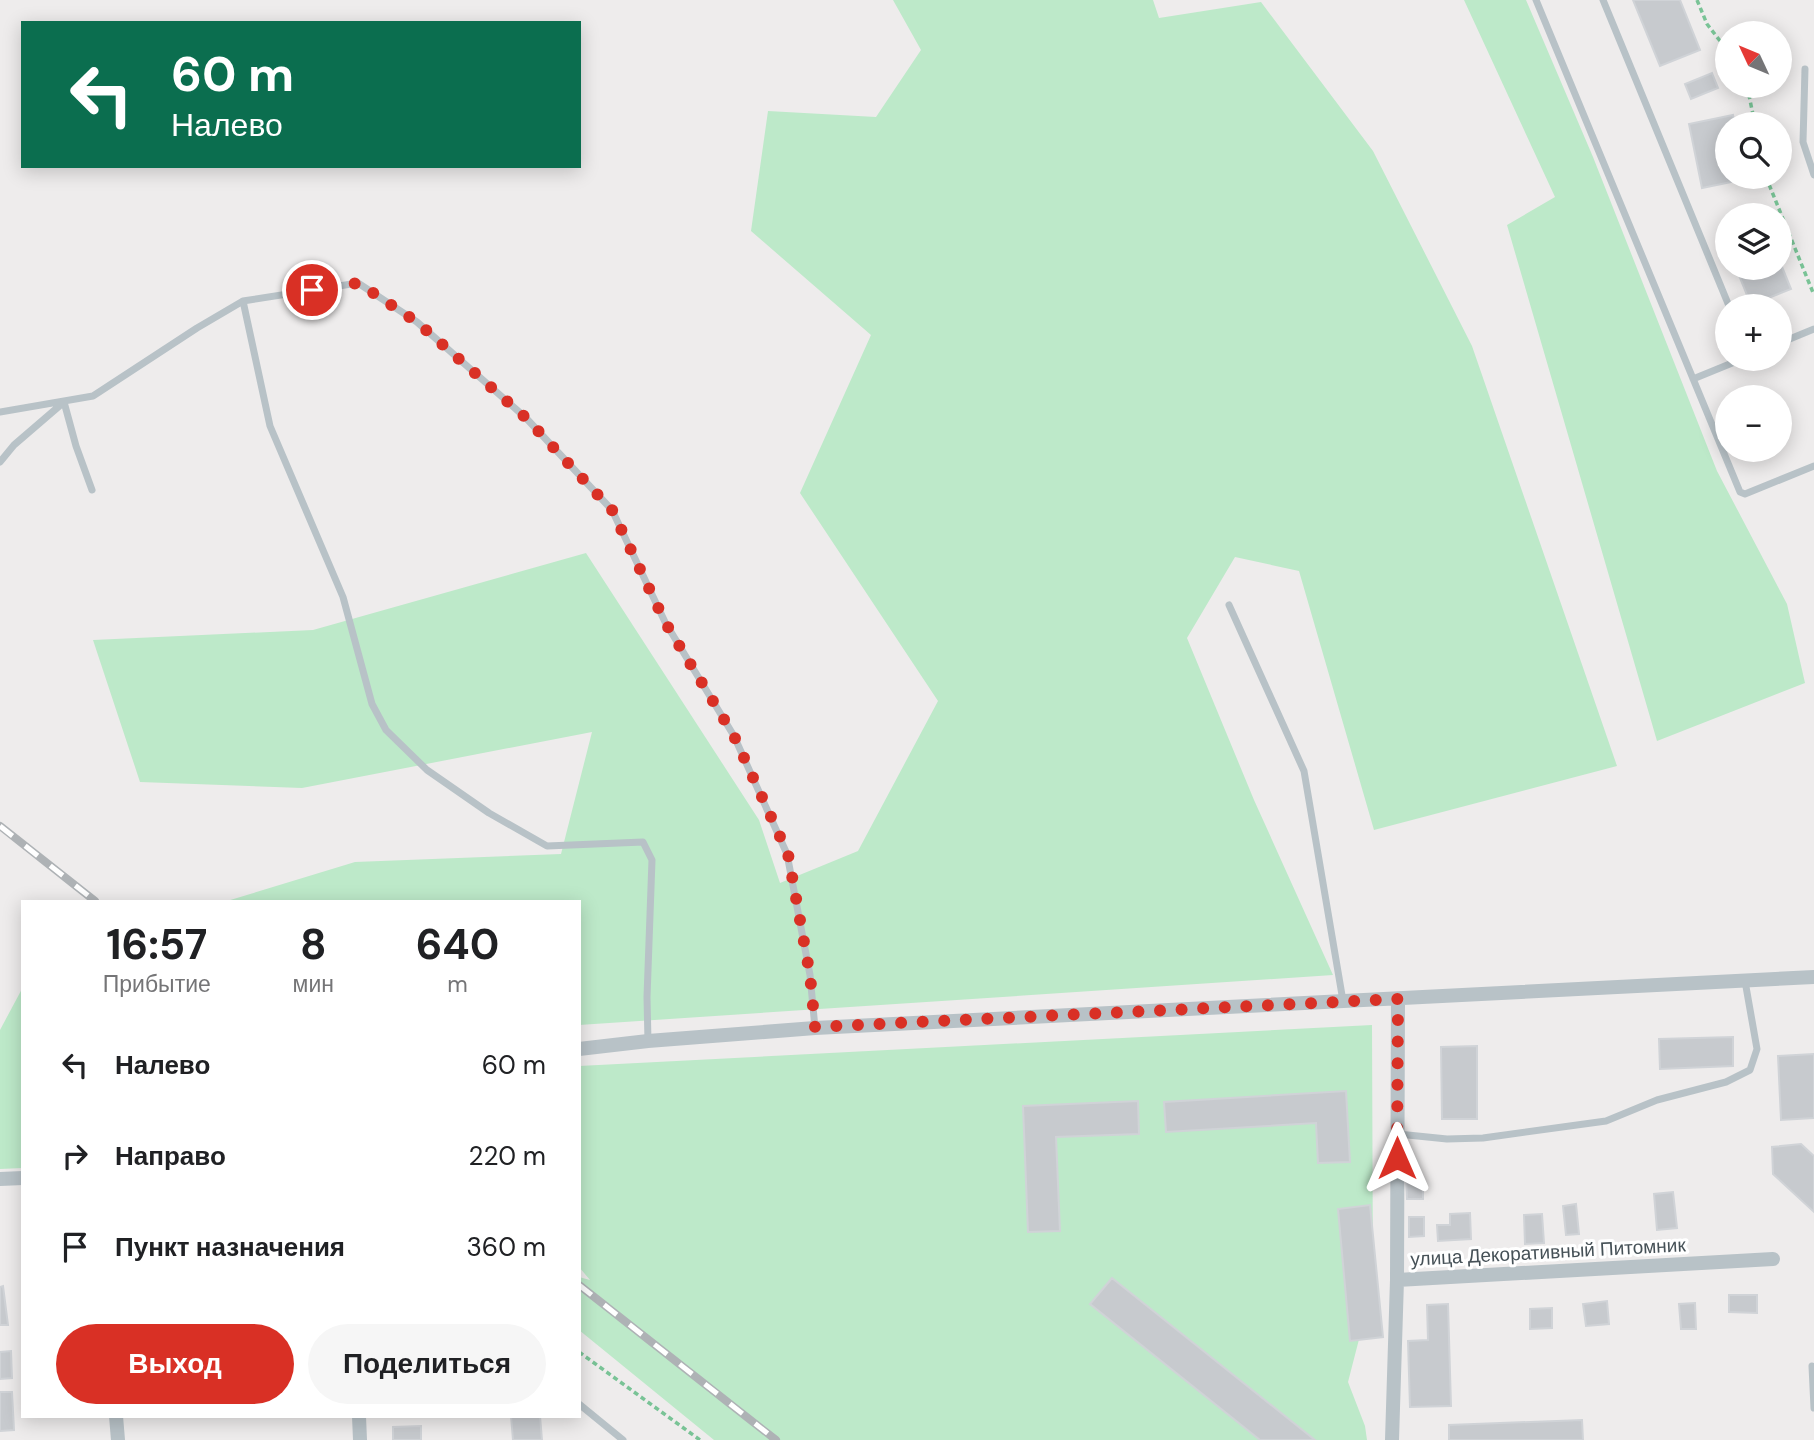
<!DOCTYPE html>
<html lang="ru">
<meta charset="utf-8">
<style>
body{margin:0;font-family:"DM Sans",sans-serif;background:#f6f6f6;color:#202124;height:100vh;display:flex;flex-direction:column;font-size:26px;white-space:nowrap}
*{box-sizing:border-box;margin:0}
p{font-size:23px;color:#757577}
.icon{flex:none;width:38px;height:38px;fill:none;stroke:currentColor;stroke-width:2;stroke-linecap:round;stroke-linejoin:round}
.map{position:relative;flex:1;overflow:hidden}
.details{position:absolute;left:21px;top:900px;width:560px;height:518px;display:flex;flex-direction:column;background:#fff;border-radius:0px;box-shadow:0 4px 18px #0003}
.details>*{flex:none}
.top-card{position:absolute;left:21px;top:21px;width:560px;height:147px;border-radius:0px;box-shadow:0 4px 18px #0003;background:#0b6e4f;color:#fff;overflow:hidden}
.needle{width:46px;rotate:314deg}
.controls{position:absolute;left:1715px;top:21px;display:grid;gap:14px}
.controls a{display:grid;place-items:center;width:77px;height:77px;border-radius:50%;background:#fff;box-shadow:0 4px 18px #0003;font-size:35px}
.pin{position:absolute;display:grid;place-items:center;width:60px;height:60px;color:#fff;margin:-30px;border:4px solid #fff;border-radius:50%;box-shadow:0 2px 7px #0007}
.me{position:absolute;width:77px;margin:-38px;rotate:0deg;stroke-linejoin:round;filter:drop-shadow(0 0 5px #0008)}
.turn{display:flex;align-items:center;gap:24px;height:147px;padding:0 35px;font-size:32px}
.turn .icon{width:91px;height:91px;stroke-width:2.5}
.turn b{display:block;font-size:49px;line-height:60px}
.eta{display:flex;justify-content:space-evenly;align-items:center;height:119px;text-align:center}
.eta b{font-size:42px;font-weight:700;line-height:49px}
.primary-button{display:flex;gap:14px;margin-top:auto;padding:14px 35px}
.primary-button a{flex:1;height:80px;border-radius:42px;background:#d93025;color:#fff;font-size:28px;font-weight:700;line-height:80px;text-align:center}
.primary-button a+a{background:#f6f6f6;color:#202124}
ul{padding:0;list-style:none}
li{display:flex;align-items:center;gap:21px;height:91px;padding:0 35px}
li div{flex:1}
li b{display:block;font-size:26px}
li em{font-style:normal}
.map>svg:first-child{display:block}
</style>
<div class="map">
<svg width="1814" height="1440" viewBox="0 0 1814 1440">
<rect width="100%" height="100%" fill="#eeecec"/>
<!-- green -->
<path fill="#bde9c9" d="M893,0H1153L1159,18L1261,2L1373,151L1472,346L1617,766L1374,830L1299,571L1235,557L1187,638L1254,800L1333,975L579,1025V901H227L355,862L561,854L592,732L302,788L140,782L93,640L313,630L586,553L759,820L780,883L858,851L938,701L800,493L871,335L751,231L768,111L876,117L921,50Z
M1464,0H1526L1593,157L1717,471L1787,604L1805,683L1657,741L1507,225L1555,197Z
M23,987V1168L0,1169V1030Z
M1372,1025L1373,1285L1348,1382L1365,1426L1367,1440H714L579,1330V1277L590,1280L579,1267V1066Z"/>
<!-- building -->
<path fill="#c7cace" stroke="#d0d3d7" stroke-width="2" d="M1633,0H1680L1700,50L1660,66Z
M1712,73L1718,88L1691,99L1685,84Z
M1733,115L1735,124H1727V177H1746V179L1702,188L1689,124Z
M1780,262L1791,289L1751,305L1736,268H1780Z
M1733,1037V1066L1660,1069L1659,1039Z
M1477,1046V1119H1442L1441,1047Z
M1814,1054V1118L1781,1120L1778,1056Z
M1346,1091L1350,1162L1318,1163L1316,1123L1166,1132L1164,1102Z
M1138,1101L1139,1134L1056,1137L1060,1231L1028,1232L1023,1106Z
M1801,1144L1814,1156V1212L1773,1174L1772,1147Z
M1423,1177V1199H1407L1406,1178Z
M1673,1192L1677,1228L1657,1230L1654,1194Z
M1576,1204L1579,1234L1566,1235L1563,1206Z
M1370,1205L1383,1337L1350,1341L1338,1209Z
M1470,1213L1471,1239L1438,1241L1437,1225H1450V1214Z
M1542,1214L1544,1243L1525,1244L1524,1215Z
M1409,1217H1424V1236L1409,1237Z
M1112,1278L1315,1440H1260L1090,1304Z
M3,1286L8,1325H0V1287Z
M1729,1295H1757V1313L1729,1312Z
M1607,1301L1609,1324L1586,1326L1583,1304Z
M1695,1303L1696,1329H1681L1679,1304Z
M1448,1304L1451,1406L1410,1407L1408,1341L1428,1340L1427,1305Z
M1552,1308V1328L1530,1329V1309Z
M11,1351L12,1378L0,1379V1352Z
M0,1392H12L14,1430L0,1431Z
M511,1416H540L542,1440H513Z
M1582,1420L1583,1440H1449V1425Z
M421,1426V1440H393V1427Z"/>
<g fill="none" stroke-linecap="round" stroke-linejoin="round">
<!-- path -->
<path stroke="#79c396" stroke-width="3.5" stroke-dasharray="5 3.5" stroke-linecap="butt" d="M1697,0L1707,24L1727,50
M1747,86L1755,124
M1766,177L1814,295
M579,1352L700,1440"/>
<!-- service -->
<path stroke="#b8c2c7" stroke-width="7" d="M1536,0L1740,492L1745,494L1814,466
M1603,0L1729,306
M1805,69L1803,142L1814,175
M243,301L270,426L343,597L372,704L386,730L427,770L489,813L547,846L643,842L652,860L647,997L648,1041
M1780,343L1814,329
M1693,379L1742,359
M0,412L93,396L197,328L243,301L358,283L417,322L526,418L612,510L665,622L734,736L787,854L810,975L815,1028
M0,462L14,445L64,402L76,446L92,490
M1229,605L1304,771L1343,1001
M1398,1134L1447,1139L1483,1138L1606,1121L1657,1100L1726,1082L1750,1070L1757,1049L1745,981
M1812,1366L1814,1408
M579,1404L623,1440"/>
<!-- minor -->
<path stroke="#b8c2c7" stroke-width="14" d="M579,1049L648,1041L815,1028L1814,977
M0,1179L23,1178
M1397,1280L1773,1259
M116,1416L118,1440
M359,1416L360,1440
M1392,1440L1397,1280L1398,999"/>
<!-- rail casing -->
<g stroke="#aeb2b5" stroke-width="8">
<path id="rail" d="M0,826L95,901
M579,1285L776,1440"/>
</g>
<!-- rail -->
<use href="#rail" stroke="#fff" stroke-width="5" stroke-dasharray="16" stroke-linecap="butt"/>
</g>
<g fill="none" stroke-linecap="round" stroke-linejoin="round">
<!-- route -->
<path stroke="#d93025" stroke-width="12" stroke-dasharray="0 21.6" d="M312,290L358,283L417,322L526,418L612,510L665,622L734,736L788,854L810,975L815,1027L1398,999L1397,1158"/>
</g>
<g text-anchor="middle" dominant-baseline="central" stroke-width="6" stroke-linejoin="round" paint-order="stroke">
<!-- street labels -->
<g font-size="19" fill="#465157" stroke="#fff">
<text transform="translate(1548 1252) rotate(-3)">улица Декоративный Питомник</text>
</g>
</g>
</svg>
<div class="controls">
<a><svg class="needle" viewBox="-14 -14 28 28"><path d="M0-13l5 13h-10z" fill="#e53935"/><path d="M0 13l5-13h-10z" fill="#757577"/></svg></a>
<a><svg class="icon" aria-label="search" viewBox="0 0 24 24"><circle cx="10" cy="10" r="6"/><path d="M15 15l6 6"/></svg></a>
<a><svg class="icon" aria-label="layers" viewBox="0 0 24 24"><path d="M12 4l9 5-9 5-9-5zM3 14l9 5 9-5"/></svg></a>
<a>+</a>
<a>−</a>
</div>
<div class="pin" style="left:312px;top:290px;background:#d93025"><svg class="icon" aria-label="arrive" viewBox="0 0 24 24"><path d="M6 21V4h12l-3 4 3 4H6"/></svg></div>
<svg class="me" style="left:1397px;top:1158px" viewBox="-20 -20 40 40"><path d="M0-17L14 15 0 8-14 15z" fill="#d93025" stroke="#fff" stroke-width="4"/></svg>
<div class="top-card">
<div class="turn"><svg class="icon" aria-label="left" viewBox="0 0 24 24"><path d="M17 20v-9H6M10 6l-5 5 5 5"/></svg><div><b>60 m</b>Налево</div></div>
</div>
<section class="details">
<div class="eta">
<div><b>16:57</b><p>Прибытие</p></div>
<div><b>8</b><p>мин</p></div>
<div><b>640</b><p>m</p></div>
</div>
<ul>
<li><svg class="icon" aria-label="left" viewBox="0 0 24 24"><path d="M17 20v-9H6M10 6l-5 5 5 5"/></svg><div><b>Налево</b></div><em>60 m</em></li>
<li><svg class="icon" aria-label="right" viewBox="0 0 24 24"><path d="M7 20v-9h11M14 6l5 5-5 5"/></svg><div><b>Направо</b></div><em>220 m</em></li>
<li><svg class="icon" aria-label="arrive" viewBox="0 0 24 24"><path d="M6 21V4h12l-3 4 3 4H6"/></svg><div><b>Пункт назначения</b></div><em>360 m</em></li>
</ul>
<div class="primary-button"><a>Выход</a><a>Поделиться</a></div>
</section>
</div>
